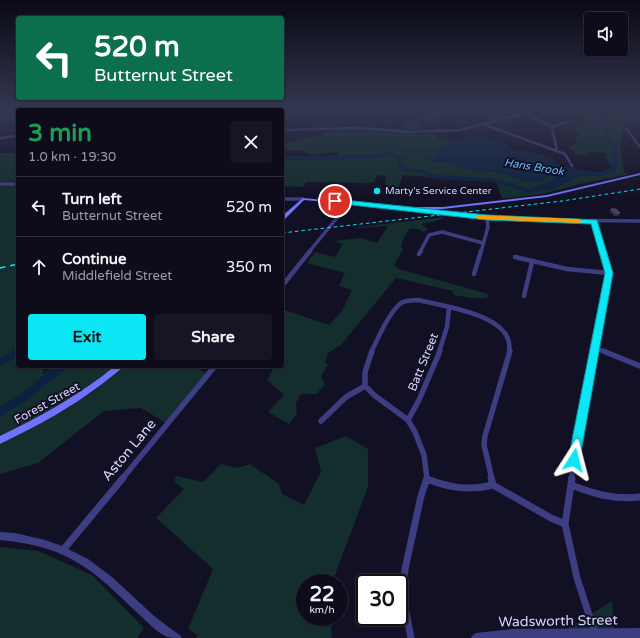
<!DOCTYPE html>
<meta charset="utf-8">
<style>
body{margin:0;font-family:"Varela Round",sans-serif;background:#171524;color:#f1f3f6;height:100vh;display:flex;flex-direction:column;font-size:15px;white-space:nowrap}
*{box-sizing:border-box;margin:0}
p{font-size:13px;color:#9b9ba3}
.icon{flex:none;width:22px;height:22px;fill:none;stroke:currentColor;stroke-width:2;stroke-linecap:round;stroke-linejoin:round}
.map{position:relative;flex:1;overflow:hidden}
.panel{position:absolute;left:16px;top:108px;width:268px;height:260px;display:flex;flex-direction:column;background:#0e0c1b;border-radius:4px;box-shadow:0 1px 3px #0004,0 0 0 1px #2e2c3a}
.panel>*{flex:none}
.top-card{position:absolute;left:16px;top:16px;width:268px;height:84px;border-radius:4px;box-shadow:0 1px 3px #0004,0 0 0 1px #2e2c3a;background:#0b6e4f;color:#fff;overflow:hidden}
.controls{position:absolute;left:584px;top:12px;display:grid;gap:8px}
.controls a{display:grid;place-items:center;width:44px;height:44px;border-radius:4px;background:#0e0c1b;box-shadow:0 1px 3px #0004,0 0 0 1px #2e2c3a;font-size:20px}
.speed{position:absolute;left:296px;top:574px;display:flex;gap:8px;font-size:20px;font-weight:700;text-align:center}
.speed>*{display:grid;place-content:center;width:52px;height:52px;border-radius:50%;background:#0e0c1b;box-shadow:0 1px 3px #0004,0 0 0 1px #2e2c3a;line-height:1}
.speed small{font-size:10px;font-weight:400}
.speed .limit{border:2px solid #111;border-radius:6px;background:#fff;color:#111}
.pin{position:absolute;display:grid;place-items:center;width:34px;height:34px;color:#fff;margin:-17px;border:2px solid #fff;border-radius:50%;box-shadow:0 1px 4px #0007}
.me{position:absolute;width:44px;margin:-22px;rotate:9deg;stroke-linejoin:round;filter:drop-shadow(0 0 3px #0008)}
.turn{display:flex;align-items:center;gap:14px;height:84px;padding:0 12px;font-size:18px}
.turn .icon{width:52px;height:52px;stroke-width:2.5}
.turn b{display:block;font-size:28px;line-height:34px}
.round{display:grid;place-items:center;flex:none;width:42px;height:42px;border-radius:4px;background:#171524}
.head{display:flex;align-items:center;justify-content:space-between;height:68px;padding:0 12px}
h1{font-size:24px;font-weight:800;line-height:30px;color:#1e9e55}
.cta{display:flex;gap:8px;margin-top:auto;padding:8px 12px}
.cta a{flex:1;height:46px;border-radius:4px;background:#0ae6f3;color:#111;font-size:16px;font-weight:800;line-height:46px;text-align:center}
.cta a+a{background:#171524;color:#f1f3f6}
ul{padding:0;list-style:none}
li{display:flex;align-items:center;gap:12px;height:60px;padding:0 12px;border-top:1px solid #2e2c3a}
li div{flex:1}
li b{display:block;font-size:15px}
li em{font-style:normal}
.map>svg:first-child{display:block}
</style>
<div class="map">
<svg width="640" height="638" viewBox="0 0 640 638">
<rect width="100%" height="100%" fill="#121024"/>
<!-- green -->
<path fill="#132e2c" d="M252,109H386L383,114L361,115L337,111L323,116L282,117V110H251Z
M425,109H475L484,113H488L504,117L496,120L465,112L466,114L458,119L449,115L445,116L447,119H446L436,117L435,124L430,123L431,120L420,121L422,128L418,130L404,129L403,126L407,124L403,122L415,118H423L422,115Z
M595,109H640V122L632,123L634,124L624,125L620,144L624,172L629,174L584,183L542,194L502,199L496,182L403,175L397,191L385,184L386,176L377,175L374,182L367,183L306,182L303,187L282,186V160L339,159L337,152L321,154H309L302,151L285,150L286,144L304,138L323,136L324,133H332V131C366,130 399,135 433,134L438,138L454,142L440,147V163L446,161L471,170L496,172L512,176L525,181L546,178L548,175L556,177L549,183L531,189H553L579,176H597L595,172H602L612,167L605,157L607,155L605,153L589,152L584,156L574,154L575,151L570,149L569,145L578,144L575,140L579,133L570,129L579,127L574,125V123L580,124L583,117L589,116L588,112Z
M0,113L18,116V127L11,122L0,121Z
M0,153H18V181L0,182Z
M18,185V366H44L43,374L53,366H116L71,399L0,437V186Z
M445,217C438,222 429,222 421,224L428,229L424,232C407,223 406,232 401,247L403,249L394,265L399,269L488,294L487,298H471L454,295L453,291L396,278L341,345L328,353L325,362L328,365L321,376L325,385L316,394H301L296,403L297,414L289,424L268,412L284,395L267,380L275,366H282V309L329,325L342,311L352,290L339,286L345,273L307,263L315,252L335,257L343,244L334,241L360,238L377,243L388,226L359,228L358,227Z
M124,366H191L206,373L166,423L141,408L104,411L38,463L0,474V444C48,421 84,402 124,366Z
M346,436L368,449V487L332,583H305V617H330L332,638H196L197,635L188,629L213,569L156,518L184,489L174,482L176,476L203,482L221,464L237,468L250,464L279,484L282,494L304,505L321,471L315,448Z
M0,547L38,551L92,575L144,628L137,638H0Z
M612,601L614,634L625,638H552Z"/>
<!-- water -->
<path fill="#0c2140" d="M475,137L487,138L507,144L512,150L516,151L525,150L551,158L555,162L562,166L596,173L598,176H579L553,189L534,191L531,188C541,187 549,184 555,177L548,175L543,181L536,183L496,172L471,170L446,161L440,163L429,161L428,159L440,157L437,154L440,147L461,139Z"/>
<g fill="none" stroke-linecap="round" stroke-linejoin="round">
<!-- stream -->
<path stroke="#0c2140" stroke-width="1" d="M365,109L371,114L382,117L389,123L388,125L396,130
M402,130L440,109
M400,133V136L395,140L397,144L393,147L400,149L439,152"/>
<!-- river -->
<path fill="#0c2140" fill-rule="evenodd" d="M616,109H629L640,114V117L623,109L608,114L606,126L618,151V166L614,172L604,176L584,174L583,173L586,171L603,172L610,170L612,166V151L602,126V120L604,112Z
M390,152C399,155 404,158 404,168L423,170L436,175L492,178L529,189L542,186L545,188L529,193L492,182L435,179L422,173L399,170L398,162L396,158L390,156L367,159L282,160V156L367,155Z
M18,348V356L0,366V358Z
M55,366H66L65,369L27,400L0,417V407L21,394Z"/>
<!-- minor-far4 -->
<path stroke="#3d3d81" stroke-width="2.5" d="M229,110L231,109
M525,113L552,127L557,151
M483,124L565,154L572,166
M552,127L566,122
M626,128L640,147
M282,130L358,128L409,132L460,130L541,109
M0,138L18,136"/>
<!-- minor-far3 -->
<path stroke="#3d3d81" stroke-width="3.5" d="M0,184H18
M282,199H303
M415,209L426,212L523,220L640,221
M594,221L603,252
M309,252L345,208L347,202
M420,252L429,235L442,232L483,243
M481,252L488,227L487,217"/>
<!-- minor-far2 -->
<path stroke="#3d3d81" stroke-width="4.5" d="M419,254L421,251
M515,257L567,269L609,273
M474,274L481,251
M282,286L310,251
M524,296L532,262
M595,348L606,352
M371,352C378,339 389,312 401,303C406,300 413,300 419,300C445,307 516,315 509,352
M439,352L447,327L449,308
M594,352L609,273L603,251"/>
<!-- minor-far1 -->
<path stroke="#3d3d81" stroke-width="5.5" d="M372,351L365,372V386L374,395L408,420L415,432L424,455L427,479
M603,351L640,366
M408,420L419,400L440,351
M321,421L346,397L365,386
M122,479L215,366
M492,479L484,445L485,436L510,351
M571,479L594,351"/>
<!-- minor -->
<path stroke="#3d3d81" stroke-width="7" d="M491,478L493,485
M572,478L565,524L577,578L595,633
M427,479C450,488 469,491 493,485L551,518L565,524
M571,485C594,494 615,500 640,497
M63,550L123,478
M411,638L403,597L405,569L421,496L427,478"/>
<!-- tertiary -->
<path fill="#3d3d81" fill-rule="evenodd" d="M0,532L15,533L45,540L62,546L88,559L112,577L153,615L171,629L180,635L182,638C177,638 171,638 167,637C158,633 150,625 143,618C123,600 106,581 83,566C58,549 30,543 0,540Z
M640,628V638H471L473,635L476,633L512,629Z"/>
<!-- secondary -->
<path fill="#7072f9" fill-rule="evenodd" d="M640,173V175L547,197L443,209H402L304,200L284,220H282V216L303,198L402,207H443L547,195Z
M115,366H123L122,368C94,392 63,412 30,429C20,434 10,439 0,444V436C41,416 80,395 115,366Z"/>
<!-- rail-far1 -->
<path stroke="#0ae6f3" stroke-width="1" stroke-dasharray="3.5 3" stroke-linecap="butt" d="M282,233L562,201L640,189"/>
<!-- rail -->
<path stroke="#0ae6f3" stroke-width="1.5" stroke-dasharray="5.5 5" stroke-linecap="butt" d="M0,268L18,264"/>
</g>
<!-- wall -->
<path fill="#302951" d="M611,209L620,213L618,216H614L609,211Z"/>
<!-- building -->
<path fill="#423b63" stroke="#59537c" d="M611,209H616L620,213H615Z"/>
<!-- sky -->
<linearGradient id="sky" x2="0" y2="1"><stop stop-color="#0a0914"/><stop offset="0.55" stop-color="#333750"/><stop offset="1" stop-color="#333750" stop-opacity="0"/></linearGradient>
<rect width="640" height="198" fill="url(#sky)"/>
<!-- route -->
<path fill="#0ae6f3" stroke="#06969e" d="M335,199L487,215L597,220L613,273L579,464L574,465L570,464L568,460L605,273L591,224L487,220L333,203L332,201Z"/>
<!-- slow -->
<path fill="#f59e0b" d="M476,215L579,219L582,221L579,223L478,219L475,217Z"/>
<!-- markers -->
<circle fill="#0ae6f3" stroke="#121024" stroke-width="1.5" cx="377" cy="191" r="4"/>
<g text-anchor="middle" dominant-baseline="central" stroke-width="4" stroke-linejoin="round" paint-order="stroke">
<!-- far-poi labels -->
<g font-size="10" fill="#d7d4fd" stroke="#121024" text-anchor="start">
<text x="385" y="191">Marty's Service Center</text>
</g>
<!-- far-water labels -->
<g font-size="11" font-style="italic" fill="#67bcf8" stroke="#121024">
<text transform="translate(534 167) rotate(9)">Hans Brook</text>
</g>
<!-- street labels -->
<g font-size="12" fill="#d7d4fd" stroke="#121024">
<text transform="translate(423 362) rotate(-68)">Batt Street</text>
<text transform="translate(47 403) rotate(-29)">Forest Street</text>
</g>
<!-- near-street labels -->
<g font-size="14" fill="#d7d4fd" stroke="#121024">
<text transform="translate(129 450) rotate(-50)">Aston Lane</text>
<text transform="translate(558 621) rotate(-1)">Wadsworth Street</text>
</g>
</g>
</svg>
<div class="controls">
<a><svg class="icon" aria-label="sound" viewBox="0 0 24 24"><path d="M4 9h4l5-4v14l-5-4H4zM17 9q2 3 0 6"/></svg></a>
</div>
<div class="speed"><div>22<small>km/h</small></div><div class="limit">30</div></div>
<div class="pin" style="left:335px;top:201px;background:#d93025"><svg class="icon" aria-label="arrive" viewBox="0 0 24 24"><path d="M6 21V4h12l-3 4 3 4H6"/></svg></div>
<svg class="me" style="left:574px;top:460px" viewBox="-20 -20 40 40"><path d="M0-17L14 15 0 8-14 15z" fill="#0ae6f3" stroke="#fff" stroke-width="4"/></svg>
<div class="top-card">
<div class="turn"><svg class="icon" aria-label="left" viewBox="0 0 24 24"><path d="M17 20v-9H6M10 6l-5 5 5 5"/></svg><div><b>520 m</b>Butternut Street</div></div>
</div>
<section class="panel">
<div class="head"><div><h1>3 min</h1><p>1.0 km · 19:30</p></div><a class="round"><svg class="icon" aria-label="close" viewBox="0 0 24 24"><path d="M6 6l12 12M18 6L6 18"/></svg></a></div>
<ul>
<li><svg class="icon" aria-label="left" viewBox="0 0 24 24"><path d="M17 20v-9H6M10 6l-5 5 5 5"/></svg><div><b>Turn left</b><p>Butternut Street</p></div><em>520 m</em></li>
<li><svg class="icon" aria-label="ahead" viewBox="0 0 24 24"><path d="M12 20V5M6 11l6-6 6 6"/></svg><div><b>Continue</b><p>Middlefield Street</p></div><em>350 m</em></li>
</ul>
<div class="cta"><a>Exit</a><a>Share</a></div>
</section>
</div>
